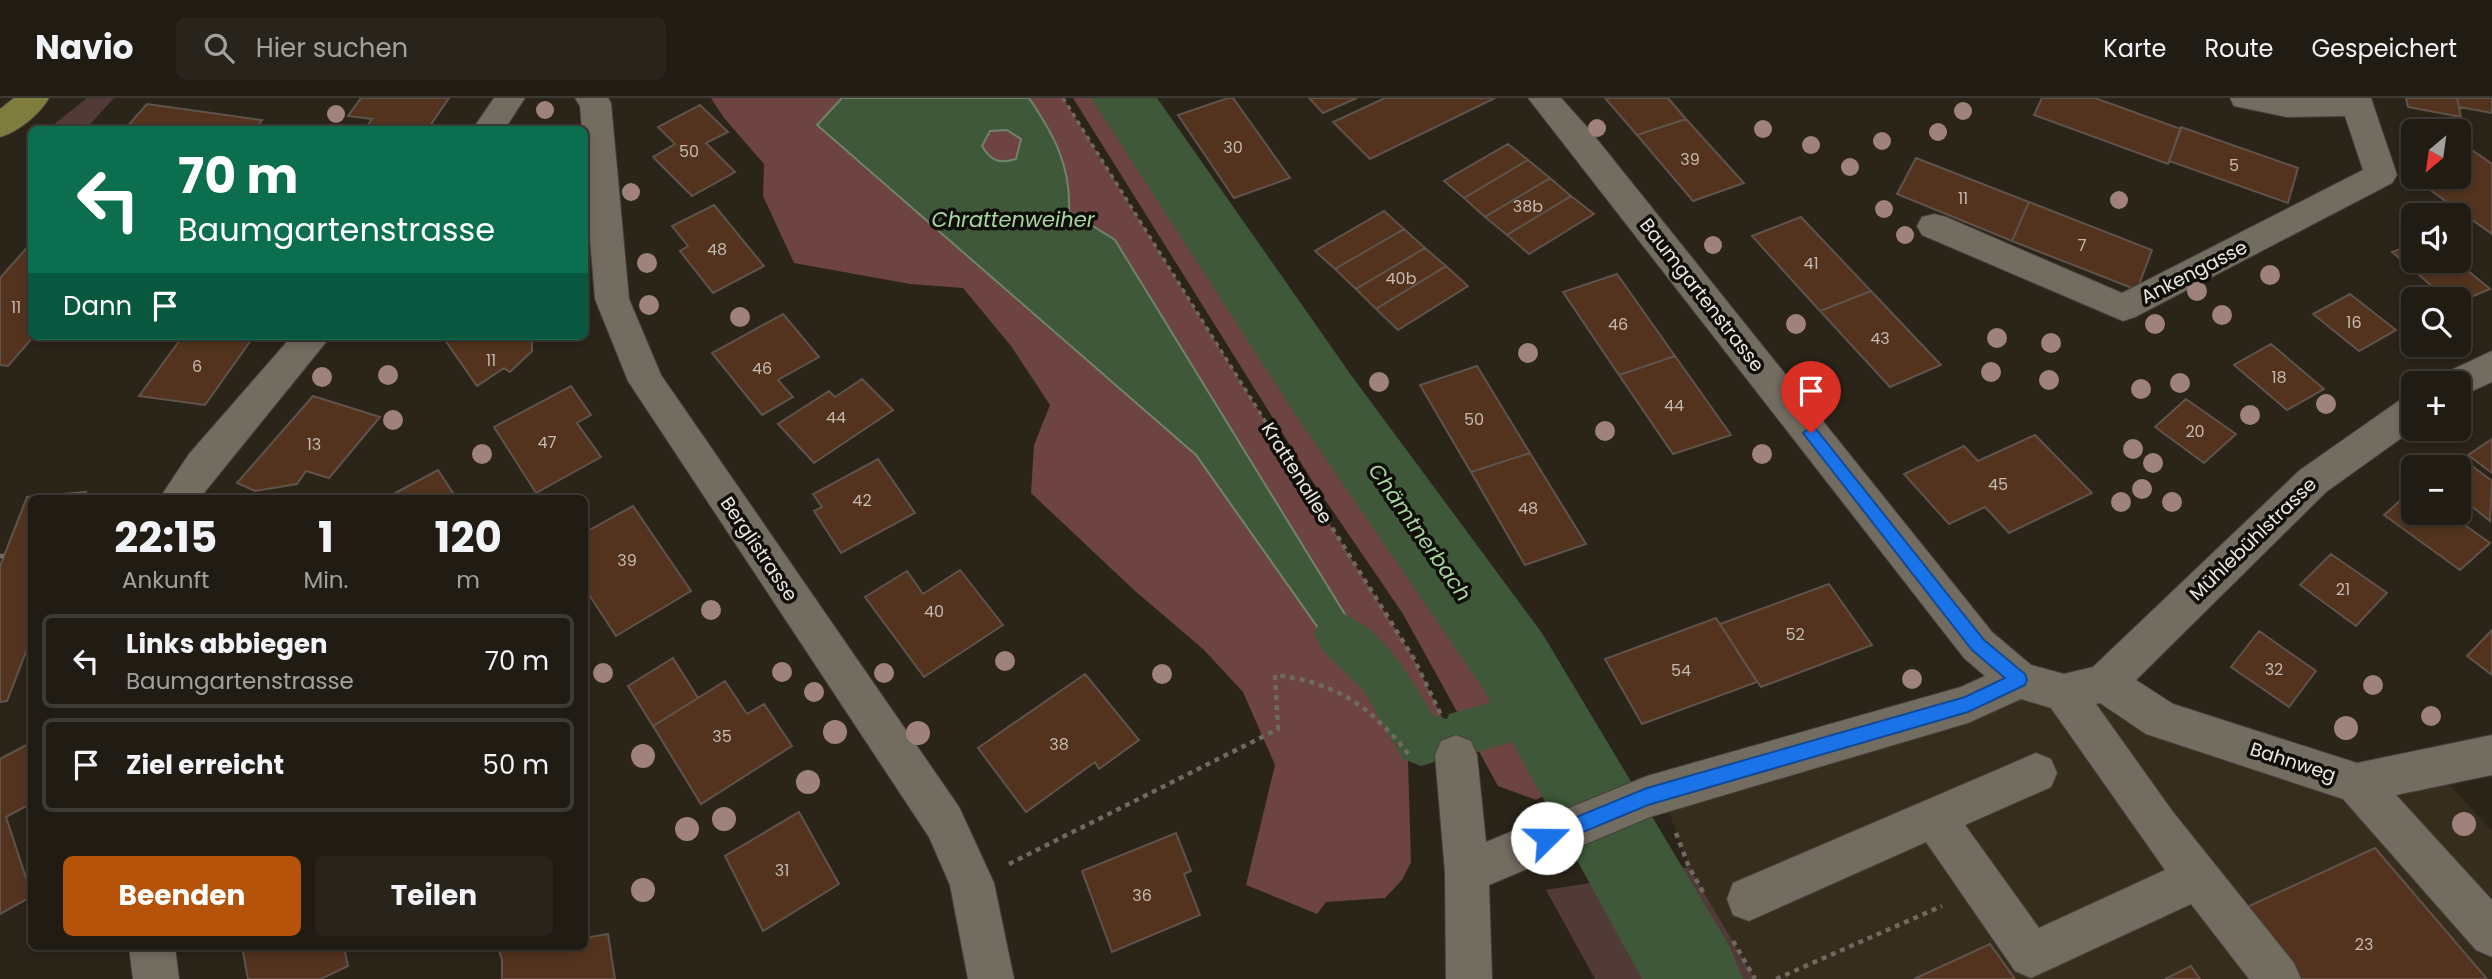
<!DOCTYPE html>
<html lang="de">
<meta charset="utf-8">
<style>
body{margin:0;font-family:Poppins,sans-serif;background:#28241c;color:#f1f3f6;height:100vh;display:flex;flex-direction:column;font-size:26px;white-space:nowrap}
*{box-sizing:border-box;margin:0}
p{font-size:23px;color:#a2a1a0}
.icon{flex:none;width:38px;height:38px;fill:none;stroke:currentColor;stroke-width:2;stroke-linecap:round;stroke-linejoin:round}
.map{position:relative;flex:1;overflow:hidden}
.drawer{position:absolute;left:28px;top:397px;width:560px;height:455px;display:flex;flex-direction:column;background:#201b13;border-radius:10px;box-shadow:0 4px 10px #0003,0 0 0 2px #3d3933}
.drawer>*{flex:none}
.hud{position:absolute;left:28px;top:28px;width:560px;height:214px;border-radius:10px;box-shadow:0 4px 10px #0003,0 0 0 2px #3d3933;background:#0b6e4f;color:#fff;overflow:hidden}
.needle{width:46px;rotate:209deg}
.buttons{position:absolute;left:2401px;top:21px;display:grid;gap:14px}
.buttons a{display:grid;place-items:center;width:70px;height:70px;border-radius:10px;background:#201b13;box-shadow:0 4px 10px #0003,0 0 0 2px #3d3933;font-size:35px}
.pin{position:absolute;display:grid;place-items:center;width:60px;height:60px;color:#fff;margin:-72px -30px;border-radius:50% 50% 50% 0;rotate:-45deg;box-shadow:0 0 7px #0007}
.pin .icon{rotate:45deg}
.me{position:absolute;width:77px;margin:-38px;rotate:68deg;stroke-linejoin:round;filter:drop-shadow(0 0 5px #0008)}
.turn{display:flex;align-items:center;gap:24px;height:147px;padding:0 35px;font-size:32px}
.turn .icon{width:91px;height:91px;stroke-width:2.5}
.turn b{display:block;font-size:49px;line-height:60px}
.then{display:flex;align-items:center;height:66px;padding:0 35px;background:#0003;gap:14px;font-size:26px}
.eta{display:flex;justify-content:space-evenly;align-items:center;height:119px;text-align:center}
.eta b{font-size:42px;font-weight:700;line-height:49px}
.primary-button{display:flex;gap:14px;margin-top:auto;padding:14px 35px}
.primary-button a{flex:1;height:80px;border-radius:10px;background:#b45309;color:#fff;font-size:28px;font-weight:700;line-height:80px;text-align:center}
.primary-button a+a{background:#28241c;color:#f1f3f6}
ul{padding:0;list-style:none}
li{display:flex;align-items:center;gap:21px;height:94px;margin:0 14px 10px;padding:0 21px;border:4px solid #3d3933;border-radius:10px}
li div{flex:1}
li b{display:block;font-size:26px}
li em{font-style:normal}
header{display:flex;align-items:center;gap:42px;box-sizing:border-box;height:98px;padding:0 35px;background:#201b13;border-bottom:2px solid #3d3933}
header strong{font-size:33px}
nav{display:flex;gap:38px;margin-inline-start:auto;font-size:24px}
.search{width:490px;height:63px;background:#28241c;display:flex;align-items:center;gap:18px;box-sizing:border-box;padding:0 24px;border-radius:10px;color:#a2a1a0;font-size:26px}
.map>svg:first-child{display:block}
</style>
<header>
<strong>Navio</strong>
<div class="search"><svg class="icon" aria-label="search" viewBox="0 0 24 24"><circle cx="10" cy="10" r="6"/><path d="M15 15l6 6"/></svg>Hier suchen</div>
<nav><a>Karte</a><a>Route</a><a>Gespeichert</a></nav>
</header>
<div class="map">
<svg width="2492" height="881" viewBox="0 0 2492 881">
<rect width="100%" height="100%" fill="#2a2419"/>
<!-- built -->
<path fill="#362d1c" d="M2105,585L2357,685L2433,669L2492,733V881H1755L1689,769L1662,695L1968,606Z"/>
<!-- green -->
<path fill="#523a39" d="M87,0H114L86,31H48Z
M1689,769L1755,881H1595L1546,792Z"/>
<!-- forest -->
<path fill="#6d4441" d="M711,0H1063L1414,561L1452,640L1456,657L1408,663L1411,764L1402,782L1385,800L1326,804L1317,816L1246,787L1275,667L1243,594L1203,551L1135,493L1031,395L1034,347L1050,307L1011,248L963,190L910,186L794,165L763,98L764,66L724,20Z
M1073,0H1123L1324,298L1512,562L1579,679L1536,702L1498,688L1403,516L1313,384Z"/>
<!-- water -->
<path fill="#3e5839" stroke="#72836b" stroke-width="2" fill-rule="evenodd" d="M842,0H1029C1054,37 1071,68 1069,113L1115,142L1354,531L1326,541L1196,357L817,27ZM1007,32L1021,41L1016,61C999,66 991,63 982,48L990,33Z"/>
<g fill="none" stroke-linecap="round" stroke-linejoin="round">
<!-- canal -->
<path fill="#3e5839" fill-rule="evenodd" d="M1339,514C1385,531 1409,578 1433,617L1447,621L1449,616L1541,590L1559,596L1566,613L1559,630L1467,657L1456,653L1454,658L1421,668L1403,661L1363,592L1322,552L1314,536L1322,520Z"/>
<!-- river -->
<path fill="#3e5839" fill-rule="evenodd" d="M1091,0H1157L1351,277L1542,535L1729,847L1743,881H1642L1482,589L1297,319Z"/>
</g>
<!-- building -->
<path fill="#53331e" stroke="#5f534b" stroke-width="2" d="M361,0H449L427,32H364L372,21L348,18Z
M1228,0H1233L1290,80L1234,100L1178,17Z
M1309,0H1357L1323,15Z
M1385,0H1495L1370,61L1333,24Z
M1605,0H1668L1686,21L1637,37Z
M2042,0H2095L2181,31L2168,66L2034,17Z
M2406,0H2457L2461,19L2408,9Z
M2457,0H2492V15L2459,9Z
M147,6L262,22L255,32H124Z
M700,7L728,34L706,45L735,74L692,98L653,59L675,46L658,29Z
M1686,21L1744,85L1693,103L1637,37Z
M2181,29L2298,70L2288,105L2169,63Z
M1508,46L1528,62L1464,100L1444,83Z
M2472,52L2492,66V136L2416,82L2421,79H2459V58Z
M1916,60L2029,104L2012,143L1897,96Z
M1528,62L1550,80L1485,119L1464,100Z
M1550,80L1571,98L1507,137L1485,119Z
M1571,98L1594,116L1529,156L1507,137Z
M2029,104L2152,152L2137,192L2012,143Z
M714,107L764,168L713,195L680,153L688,148L672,128Z
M1384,113L1404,131L1335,171L1315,153Z
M1801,119L1871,193L1820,213L1752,138Z
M1404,131L1425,150L1356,191L1335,171Z
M32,144V238H34L8,268L0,267V180Z
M2413,146V163H2456L2490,191L2459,204V201H2447L2392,154Z
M1425,150L1446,168L1376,211L1356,191Z
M1446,168L1468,188L1398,232L1376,211Z
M1617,176L1675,258L1619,277L1563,194Z
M1871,193L1941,267L1890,289L1820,213Z
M2350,196L2396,232L2359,253L2313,216Z
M783,216L819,259L778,282L793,299L762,317L712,255Z
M183,238H254L205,307L139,298Z
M449,238H532V253L510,274L504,270L477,288L445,242Z
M2271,246L2324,291L2287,312L2234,267Z
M1675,258L1731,337L1673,356L1619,277Z
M1477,268L1530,355L1471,374L1420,287Z
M862,281L893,312L814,365L778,326L829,293L835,299Z
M571,288L591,317L577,325L601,359L536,395L494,329Z
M313,298L380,319L329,380L306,373L297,386L255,393L237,385Z
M2186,301L2236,336L2204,365L2155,329Z
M2035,337L2092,395L2009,435L1985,409L1949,426L1904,376L1964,348L1978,363Z
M2492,341V375L2468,357Z
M1530,355L1586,446L1525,467L1471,374Z
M878,361L915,415L841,455L814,413L822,409L813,396Z
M2472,368L2492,383L2490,423L2459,398V377Z
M438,372L457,401H384Z
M2413,391V415H2448L2490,445L2460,472L2384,417Z
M86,394L83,401H32V538L7,603L0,604V468L27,399Z
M633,408L691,493L616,538L584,489V435Z
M2331,456L2387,495L2356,528L2300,487Z
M960,472L1003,527L924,579L865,499L907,473L923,496Z
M1829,486L1872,547L1761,589L1720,526Z
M1716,520L1757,584L1642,626L1605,561Z
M2492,532V577L2467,558Z
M2259,533L2316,573L2289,609L2231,569Z
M673,560L698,600L653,628L628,588Z
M1085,576L1139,642L1099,671L1095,664L1026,714L978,650Z
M725,583L747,616L764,606L792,648L701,706L653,628Z
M32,644V705L6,719L32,798L0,816V661Z
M799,714L839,786L763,833L725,758Z
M1176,735L1191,773L1184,776L1200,817L1112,854L1082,773Z
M2375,750L2487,881H2298L2243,811Z
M608,836L615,881H502V862L498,849H584V840Z
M1990,846L2015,881H1914Z
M242,849H344L348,868L321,881H248Z
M2191,868L2200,881H2165Z"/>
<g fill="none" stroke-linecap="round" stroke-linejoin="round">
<!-- minor casing -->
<g stroke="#464139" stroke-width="2">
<path id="minor" d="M494,0H525L504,32H472Z
M575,0H608L611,5L629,201L661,277L959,709L994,785L1014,881H968L950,787L929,739L628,283L595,201L584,69V32H582L580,8Z
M1528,0H1561L1588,30L1992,534L2031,567L2064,576L2093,569L2300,372L2400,302L2413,297L2414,331L2326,394L2136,582L2173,606L2357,665L2492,637V677L2396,697L2492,802V859L2476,852L2343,701L2146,636L2100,605L2096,606L2173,714L2294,865L2301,881H2249L2191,806L2031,880L2015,873L1926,744L1749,823L1733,817L1727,801L1733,785L2036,655L2051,661L2057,675L2051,689L1965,727L2039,830L2165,772L2051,610L2021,601L1968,625L1650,719L1489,787L1492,881H1446L1445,774L1435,657L1441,643L1456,637L1471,643L1477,657L1486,744L1647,678L1961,589L1985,578L1964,560Z
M2230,0H2371L2397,77L2392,85L2135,219L2123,223L1922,137L1917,128L1922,119L1934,116L1946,119L2122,195L2363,72L2345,18L2287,19L2234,8Z
M292,238H331L199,401H159L189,356Z
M2492,253V284L2459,299V285H2440L2445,275Z
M129,849H175L179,881H133Z"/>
</g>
<!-- major casing -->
<g stroke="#464139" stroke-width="2">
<path id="major" d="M14,0H49C40,16 18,34 0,39V11Z"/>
</g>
<!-- path-far1 -->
<path stroke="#6f6960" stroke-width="3.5" stroke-dasharray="4.5 4.5" stroke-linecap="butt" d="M1063,0L1312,398"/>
<!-- path -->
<path stroke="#6f6960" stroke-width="4.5" stroke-dasharray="5 5" stroke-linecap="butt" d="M1311,396L1414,561L1441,617
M0,458H4
M1676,735L1689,769L1703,794
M1009,766L1278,631L1275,577C1339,585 1371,609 1411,659
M1733,843L1755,881
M1776,881L1942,808"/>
<!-- minor -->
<use href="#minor" fill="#736c60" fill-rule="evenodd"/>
<!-- major -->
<use href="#major" fill="#7e7d3e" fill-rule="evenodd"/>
</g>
<!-- trees -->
<g fill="#9e827b">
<circle cx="545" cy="12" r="9"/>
<circle cx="1963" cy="13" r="9"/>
<circle cx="336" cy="16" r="9"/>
<circle cx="1597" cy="30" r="9"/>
<circle cx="1763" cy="31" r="9"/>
<circle cx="1938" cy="34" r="9"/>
<circle cx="1882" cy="43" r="9"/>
<circle cx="1811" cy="47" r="9"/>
<circle cx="1850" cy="69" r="9"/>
<circle cx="631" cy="94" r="9"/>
<circle cx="2119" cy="102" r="9"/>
<circle cx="1884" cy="111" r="9"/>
<circle cx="1905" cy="137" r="9"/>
<circle cx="1713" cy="147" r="9"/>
<circle cx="647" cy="165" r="10"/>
<circle cx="2270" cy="177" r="10"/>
<circle cx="2197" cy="193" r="10"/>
<circle cx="649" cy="207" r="10"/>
<circle cx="2222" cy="217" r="10"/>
<circle cx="740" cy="219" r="10"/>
<circle cx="1796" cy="226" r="10"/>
<circle cx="2155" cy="226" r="10"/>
<circle cx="1997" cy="240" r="10"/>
<circle cx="2051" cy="245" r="10"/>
<circle cx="1528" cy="255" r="10"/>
<circle cx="1991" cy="274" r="10"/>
<circle cx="388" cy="277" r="10"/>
<circle cx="322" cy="279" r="10"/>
<circle cx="2049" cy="282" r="10"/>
<circle cx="1379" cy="284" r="10"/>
<circle cx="2180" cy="285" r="10"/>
<circle cx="2141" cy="291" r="10"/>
<circle cx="2326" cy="306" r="10"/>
<circle cx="2250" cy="317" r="10"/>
<circle cx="393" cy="322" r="10"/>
<circle cx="1605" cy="333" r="10"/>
<circle cx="2133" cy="351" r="10"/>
<circle cx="482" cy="356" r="10"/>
<circle cx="1762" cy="356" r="10"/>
<circle cx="2153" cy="365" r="10"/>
<circle cx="2142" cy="391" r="10"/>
<circle cx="2121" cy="404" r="10"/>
<circle cx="2172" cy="404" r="10"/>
<circle cx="711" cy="512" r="10"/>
<circle cx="1005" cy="563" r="10"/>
<circle cx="782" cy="574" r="10"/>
<circle cx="603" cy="575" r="10"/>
<circle cx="884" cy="575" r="10"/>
<circle cx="1162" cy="576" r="10"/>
<circle cx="1912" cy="581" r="10"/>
<circle cx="2373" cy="587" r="10"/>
<circle cx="814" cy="594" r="10"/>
<circle cx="2431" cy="618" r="10"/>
<circle cx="2346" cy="630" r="12"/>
<circle cx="835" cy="634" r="12"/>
<circle cx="918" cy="635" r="12"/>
<circle cx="643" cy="658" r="12"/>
<circle cx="808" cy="684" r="12"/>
<circle cx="724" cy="721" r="12"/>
<circle cx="2464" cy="726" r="12"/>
<circle cx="687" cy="731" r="12"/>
<circle cx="643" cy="792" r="12"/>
</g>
<!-- route -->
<path fill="#1a73e8" stroke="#114b97" stroke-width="2" d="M1811,329L1816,331L1984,542L2025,576L2027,582L2025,587L1968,614L1648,707L1547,749L1540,747L1538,740L1540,734L1647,690L1965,599L2005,580L1972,552L1806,339L1803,335Z"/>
<g text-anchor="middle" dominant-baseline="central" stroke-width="7" stroke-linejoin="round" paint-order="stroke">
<!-- number labels -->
<g font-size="16" fill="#c5bab0">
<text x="1233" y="49">30</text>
<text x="689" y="53">50</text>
<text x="1690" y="61">39</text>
<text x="2234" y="67">5</text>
<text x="1963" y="100">11</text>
<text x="1528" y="108">38b</text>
<text x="2082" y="147">7</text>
<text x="717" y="151">48</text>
<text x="1811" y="165">41</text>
<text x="1401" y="180">40b</text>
<text x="16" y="209">11</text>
<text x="2354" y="224">16</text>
<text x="1618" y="226">46</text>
<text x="1880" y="240">43</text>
<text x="491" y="262">11</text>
<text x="197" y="268">6</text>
<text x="762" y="270">46</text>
<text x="2279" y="279">18</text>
<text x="1674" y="307">44</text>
<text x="836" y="319">44</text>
<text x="1474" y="321">50</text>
<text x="2195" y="333">20</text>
<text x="547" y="344">47</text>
<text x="314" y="346">13</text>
<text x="1998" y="386">45</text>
<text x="862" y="402">42</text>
<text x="1528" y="410">48</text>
<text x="627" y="462">39</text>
<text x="2343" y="491">21</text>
<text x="934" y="513">40</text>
<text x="1795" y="536">52</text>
<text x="2274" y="571">32</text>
<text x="1681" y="572">54</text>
<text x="722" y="638">35</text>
<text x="1059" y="646">38</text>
<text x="782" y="772">31</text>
<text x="1142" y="797">36</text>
<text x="2364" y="846">23</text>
</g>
<!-- street labels -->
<g font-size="19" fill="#ebe7e0" stroke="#100e09">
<text transform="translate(2194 174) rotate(-27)">Ankengasse</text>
<text transform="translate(1702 197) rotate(52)">Baumgartenstrasse</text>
<text transform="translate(1297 375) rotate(58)">Krattenallee</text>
<text transform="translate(2253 441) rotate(-44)">Mühlebühlstrasse</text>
<text transform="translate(759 451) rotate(56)">Berglistrasse</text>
<text transform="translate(2293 664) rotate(18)">Bahnweg</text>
</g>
<!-- water labels -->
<g font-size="21" font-style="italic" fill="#a8d6a0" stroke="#100e09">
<text x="1013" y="121">Chrattenweiher</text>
<text transform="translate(1420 434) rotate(55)">Chämtnerbach</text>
</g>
</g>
</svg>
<div class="buttons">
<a><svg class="needle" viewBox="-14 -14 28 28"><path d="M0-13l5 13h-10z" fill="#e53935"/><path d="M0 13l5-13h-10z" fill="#a2a1a0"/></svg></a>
<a><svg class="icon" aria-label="sound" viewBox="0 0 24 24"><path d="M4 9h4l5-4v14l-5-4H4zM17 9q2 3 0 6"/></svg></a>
<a><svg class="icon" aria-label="search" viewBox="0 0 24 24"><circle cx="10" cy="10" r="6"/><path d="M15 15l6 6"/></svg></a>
<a>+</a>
<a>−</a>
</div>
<div class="pin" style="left:1811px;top:335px;background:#d93025"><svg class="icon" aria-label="arrive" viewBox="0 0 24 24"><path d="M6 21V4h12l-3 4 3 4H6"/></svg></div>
<svg class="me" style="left:1547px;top:740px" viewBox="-20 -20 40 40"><circle r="19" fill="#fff"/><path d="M0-13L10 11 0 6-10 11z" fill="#1a73e8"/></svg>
<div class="hud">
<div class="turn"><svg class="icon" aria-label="left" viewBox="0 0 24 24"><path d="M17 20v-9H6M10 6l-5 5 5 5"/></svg><div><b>70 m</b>Baumgartenstrasse</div></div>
<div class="then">Dann<svg class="icon" aria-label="arrive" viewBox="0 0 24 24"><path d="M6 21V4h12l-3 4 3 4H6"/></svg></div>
</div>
<section class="drawer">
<div class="eta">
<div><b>22:15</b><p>Ankunft</p></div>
<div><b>1</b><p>Min.</p></div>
<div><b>120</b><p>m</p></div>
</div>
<ul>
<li><svg class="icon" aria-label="left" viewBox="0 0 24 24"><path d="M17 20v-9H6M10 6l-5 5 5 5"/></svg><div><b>Links abbiegen</b><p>Baumgartenstrasse</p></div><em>70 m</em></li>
<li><svg class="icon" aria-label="arrive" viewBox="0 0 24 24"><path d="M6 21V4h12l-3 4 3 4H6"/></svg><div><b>Ziel erreicht</b></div><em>50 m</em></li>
</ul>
<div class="primary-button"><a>Beenden</a><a>Teilen</a></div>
</section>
</div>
